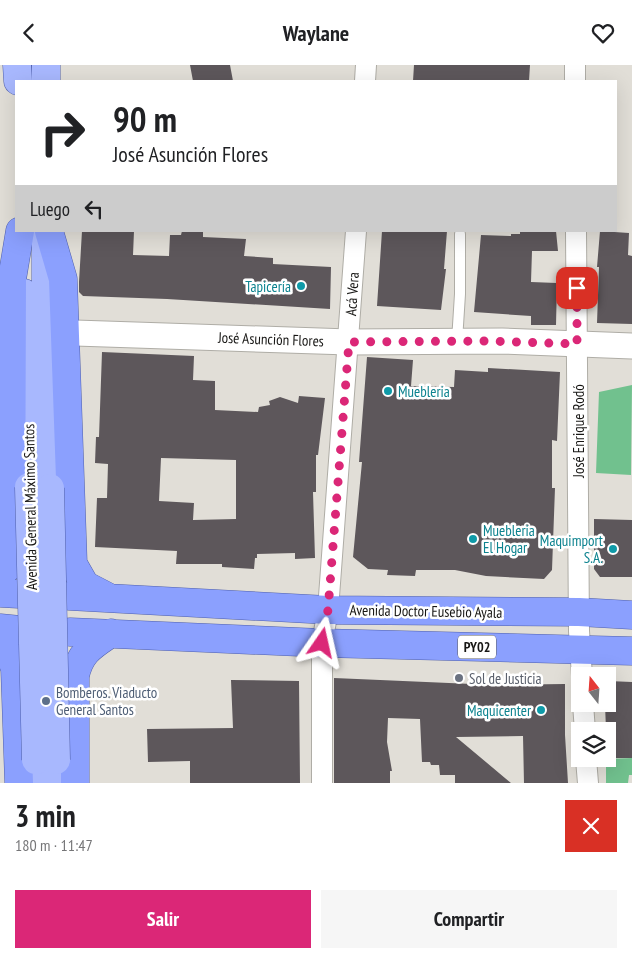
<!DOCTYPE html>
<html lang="es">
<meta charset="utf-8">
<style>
body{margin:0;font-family:"PT Sans Narrow",sans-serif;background:#f6f6f6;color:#202124;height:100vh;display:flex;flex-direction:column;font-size:19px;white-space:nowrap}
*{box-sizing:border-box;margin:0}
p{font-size:16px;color:#757577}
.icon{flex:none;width:28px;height:28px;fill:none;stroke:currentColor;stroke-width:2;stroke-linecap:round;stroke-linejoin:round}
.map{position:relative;height:718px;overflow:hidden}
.drawer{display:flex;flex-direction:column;background:#fff;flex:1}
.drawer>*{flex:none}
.guide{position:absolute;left:15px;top:15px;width:602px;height:152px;border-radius:0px;box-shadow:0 5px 20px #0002;background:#fff;color:#202124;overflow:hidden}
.needle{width:32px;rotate:343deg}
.buttons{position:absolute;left:571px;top:602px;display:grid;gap:10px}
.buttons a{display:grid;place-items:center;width:45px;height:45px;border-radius:0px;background:#fff;box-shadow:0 5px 20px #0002;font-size:25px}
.pin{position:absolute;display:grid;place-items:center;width:42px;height:42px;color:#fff;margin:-21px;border-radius:10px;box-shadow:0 2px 8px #0006}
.me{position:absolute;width:55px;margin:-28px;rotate:11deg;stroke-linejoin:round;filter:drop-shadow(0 0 4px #0008)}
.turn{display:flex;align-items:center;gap:18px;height:105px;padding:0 15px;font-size:22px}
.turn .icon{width:65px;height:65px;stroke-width:2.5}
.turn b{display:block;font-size:35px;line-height:42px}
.then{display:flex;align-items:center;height:48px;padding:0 15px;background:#0003;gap:10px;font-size:19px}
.round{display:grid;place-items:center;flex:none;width:52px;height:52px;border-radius:0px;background:#f6f6f6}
.overview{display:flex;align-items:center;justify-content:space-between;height:85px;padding:0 15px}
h1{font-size:30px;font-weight:800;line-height:38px}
.cta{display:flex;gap:10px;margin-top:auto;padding:10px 15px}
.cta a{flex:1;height:58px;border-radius:0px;background:#db2777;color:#fff;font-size:20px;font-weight:800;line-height:58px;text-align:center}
.cta a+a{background:#f6f6f6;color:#202124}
header{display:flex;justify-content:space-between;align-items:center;height:65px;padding:0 15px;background:#fff;font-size:22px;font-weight:800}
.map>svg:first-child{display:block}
</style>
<header><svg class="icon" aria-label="back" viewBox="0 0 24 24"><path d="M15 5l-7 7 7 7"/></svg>Waylane<svg class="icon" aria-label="heart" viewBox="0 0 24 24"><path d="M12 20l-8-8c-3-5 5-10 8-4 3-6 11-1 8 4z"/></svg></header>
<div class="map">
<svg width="632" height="718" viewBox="0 0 632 718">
<rect width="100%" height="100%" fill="#e1ded7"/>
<!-- green -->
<path fill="#71c18e" d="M632,320L631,410L596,408L599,327Z
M632,693V710H629L628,718H606V694Z"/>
<!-- building -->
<path fill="#5d575b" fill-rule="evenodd" d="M190,0H230L233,16H193Z
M414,0H530L529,16H413Z
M82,166H134L133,190L169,191L170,170H181L182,166H203V172L246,174L244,191L273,193V199L331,202L330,244L167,234L83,231L79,227V217Z
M382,166H447L444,204H446L441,245L377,241Z
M520,166H556L558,186H532L531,217L557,218L556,260H531V251L474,247L481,170L511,171V169H520Z
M600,166L629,168L628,190L632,191V259L597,258L599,202H597Z
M102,287L194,291L193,315L215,316V345L258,347L259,342L270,340L269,336L280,332L298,338L299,331L325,333L318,390H316V427H313L315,493L295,494V488L257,489V493H255L254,504L222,502V499H176L177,486L95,482L97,433H107L108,399L95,398L96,372H99ZM161,393L236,395V454L193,455L194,438L159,436Z
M367,292L413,295L411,321L454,322L455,305L488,307V303L560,307L557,376L552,375V423H555L552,505L544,514L486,511L455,505H416L415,511L387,510L388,505L368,504L353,492L362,397H359Z
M594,454L632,455V512H600L594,504Z
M334,613L495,620L565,619V670L568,718H524L523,671L456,672L511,718H455V710H440L439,700H431L430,697H422L420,654L388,653L387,677L392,706H390V718H334Z
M231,615L299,616L300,718H190V696L148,697L147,664L233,663Z
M608,616L632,617V693H609V666L606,665L605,639H608Z"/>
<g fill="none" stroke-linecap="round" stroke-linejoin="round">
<!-- service casing -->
<g stroke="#afada6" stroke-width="12">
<path id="service" d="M457,276L460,229V169"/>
</g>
<!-- minor casing -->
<g stroke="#afada6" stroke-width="22">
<path id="minor" d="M575,0V16
M365,16L366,0
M576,166L579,566L582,611
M583,639L585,666
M586,694L588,718
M322,718V578L328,545L356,166"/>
</g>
<!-- tertiary casing -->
<g stroke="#afada6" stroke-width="27">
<path id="tertiary" d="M45,267L349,277L502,276L632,281"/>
</g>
<!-- primary casing -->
<g stroke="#5060ab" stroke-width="29">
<path id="primary" d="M17,0L18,16
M46,16V0
M46,168V267L50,423
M24,228L29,422
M36,695V718
M56,695V718"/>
</g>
<!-- trunk casing -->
<g stroke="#5060ab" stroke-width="29">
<path id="trunk" d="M49,166L63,214L73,499L85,520L110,533
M0,510L11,499L12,214L20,166
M0,528L19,529
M69,531L328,545L579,547L632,550
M0,563L20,565
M70,567L322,578L632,586
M0,580C9,587 12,594 15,604L19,718
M75,718V611C80,587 92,581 111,568"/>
</g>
<!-- service -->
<use href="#service" stroke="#fff" stroke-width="10"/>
<!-- minor -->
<use href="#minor" stroke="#fff" stroke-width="20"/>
<!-- tertiary -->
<use href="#tertiary" stroke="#fff" stroke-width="25"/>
<!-- primary -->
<use href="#primary" stroke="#a8b8fe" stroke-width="28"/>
<!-- trunk -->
<use href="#trunk" stroke="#8ba0fe" stroke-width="28"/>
<!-- primary-bridge casing -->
<g stroke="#5060ab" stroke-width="29" stroke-linecap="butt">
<path id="primary-bridge" d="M29,422L36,695
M50,423L56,695"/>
</g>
<!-- primary-bridge -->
<use href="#primary-bridge" stroke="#a8b8fe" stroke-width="28"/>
</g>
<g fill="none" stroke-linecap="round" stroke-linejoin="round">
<!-- route -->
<path stroke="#db2777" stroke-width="9" stroke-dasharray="0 16.2" d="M322,578L328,545L349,277L487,276L577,279V223"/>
</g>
<!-- markers -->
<g fill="#0f9aa8" stroke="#fff" stroke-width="2">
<circle cx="301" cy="221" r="5"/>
<circle cx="388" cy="326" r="5"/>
<circle cx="473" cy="474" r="5"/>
<circle cx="613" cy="484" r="5"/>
<circle cx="541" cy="645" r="5"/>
</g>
<circle fill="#6b7280" stroke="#fff" stroke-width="2" cx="459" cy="613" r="5"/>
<circle fill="#5c6f8a" stroke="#fff" stroke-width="2" cx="46" cy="636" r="5"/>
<g text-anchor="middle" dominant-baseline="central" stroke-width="5" stroke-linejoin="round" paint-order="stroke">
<!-- shield labels -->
<rect fill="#fff" stroke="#5d5c5a" stroke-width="1" x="458" y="570.5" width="38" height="23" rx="4"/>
<g font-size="14" font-weight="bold" fill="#171614">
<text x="477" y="582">PY02</text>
</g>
<!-- culture labels -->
<g font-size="15" fill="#0d838f" stroke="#fff" text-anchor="end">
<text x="291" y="221">Tapicería</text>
<text x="398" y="326" text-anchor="start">Muebleria</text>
<text x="483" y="465" text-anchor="start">Muebleria<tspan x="483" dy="17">El Hogar</tspan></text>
<text x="603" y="475">Maquimport<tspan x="603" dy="17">S.A.</tspan></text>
<text x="531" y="645">Maquicenter</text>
</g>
<!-- street labels -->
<g font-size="15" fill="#171614" stroke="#fff">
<text transform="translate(352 229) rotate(-86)">Acá Vera</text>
<text transform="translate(271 274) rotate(2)">José Asunción Flores</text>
<text transform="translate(578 366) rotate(-90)">José Enrique Rodó</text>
<text transform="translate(30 442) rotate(-91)">Avenida General Máximo Santos</text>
<text transform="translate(426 546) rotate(1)">Avenida Doctor Eusebio Ayala</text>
</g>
<!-- worship labels -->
<g font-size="15" fill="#5b616d" stroke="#fff" text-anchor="start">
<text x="469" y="613">Sol de Justicia</text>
</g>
<!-- service labels -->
<g font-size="15" fill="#4e5e75" stroke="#fff" text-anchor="start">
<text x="56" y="627">Bomberos. Viaducto<tspan x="56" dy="17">General Santos</tspan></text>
</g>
</g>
</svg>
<div class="buttons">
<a><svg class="needle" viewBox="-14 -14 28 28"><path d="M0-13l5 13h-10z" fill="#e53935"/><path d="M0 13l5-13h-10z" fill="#757577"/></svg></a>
<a><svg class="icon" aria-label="layers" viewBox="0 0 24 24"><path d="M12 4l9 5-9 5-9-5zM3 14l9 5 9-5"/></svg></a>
</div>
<div class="pin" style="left:577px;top:223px;background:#d93025"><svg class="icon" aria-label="arrive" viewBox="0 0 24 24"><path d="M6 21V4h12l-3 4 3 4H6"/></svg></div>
<svg class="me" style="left:322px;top:578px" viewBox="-20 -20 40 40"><path d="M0-17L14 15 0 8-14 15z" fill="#db2777" stroke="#fff" stroke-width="4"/></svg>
<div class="guide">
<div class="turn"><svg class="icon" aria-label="right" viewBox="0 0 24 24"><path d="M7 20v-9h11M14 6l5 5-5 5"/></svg><div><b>90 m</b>José Asunción Flores</div></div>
<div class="then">Luego<svg class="icon" aria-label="left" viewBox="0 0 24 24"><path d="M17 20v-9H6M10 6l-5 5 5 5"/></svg></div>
</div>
</div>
<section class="drawer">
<div class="overview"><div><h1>3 min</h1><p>180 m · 11:47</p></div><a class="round" style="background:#d93025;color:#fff"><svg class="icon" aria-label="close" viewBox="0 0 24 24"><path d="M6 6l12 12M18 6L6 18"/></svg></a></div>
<div class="cta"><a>Salir</a><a>Compartir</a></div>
</section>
